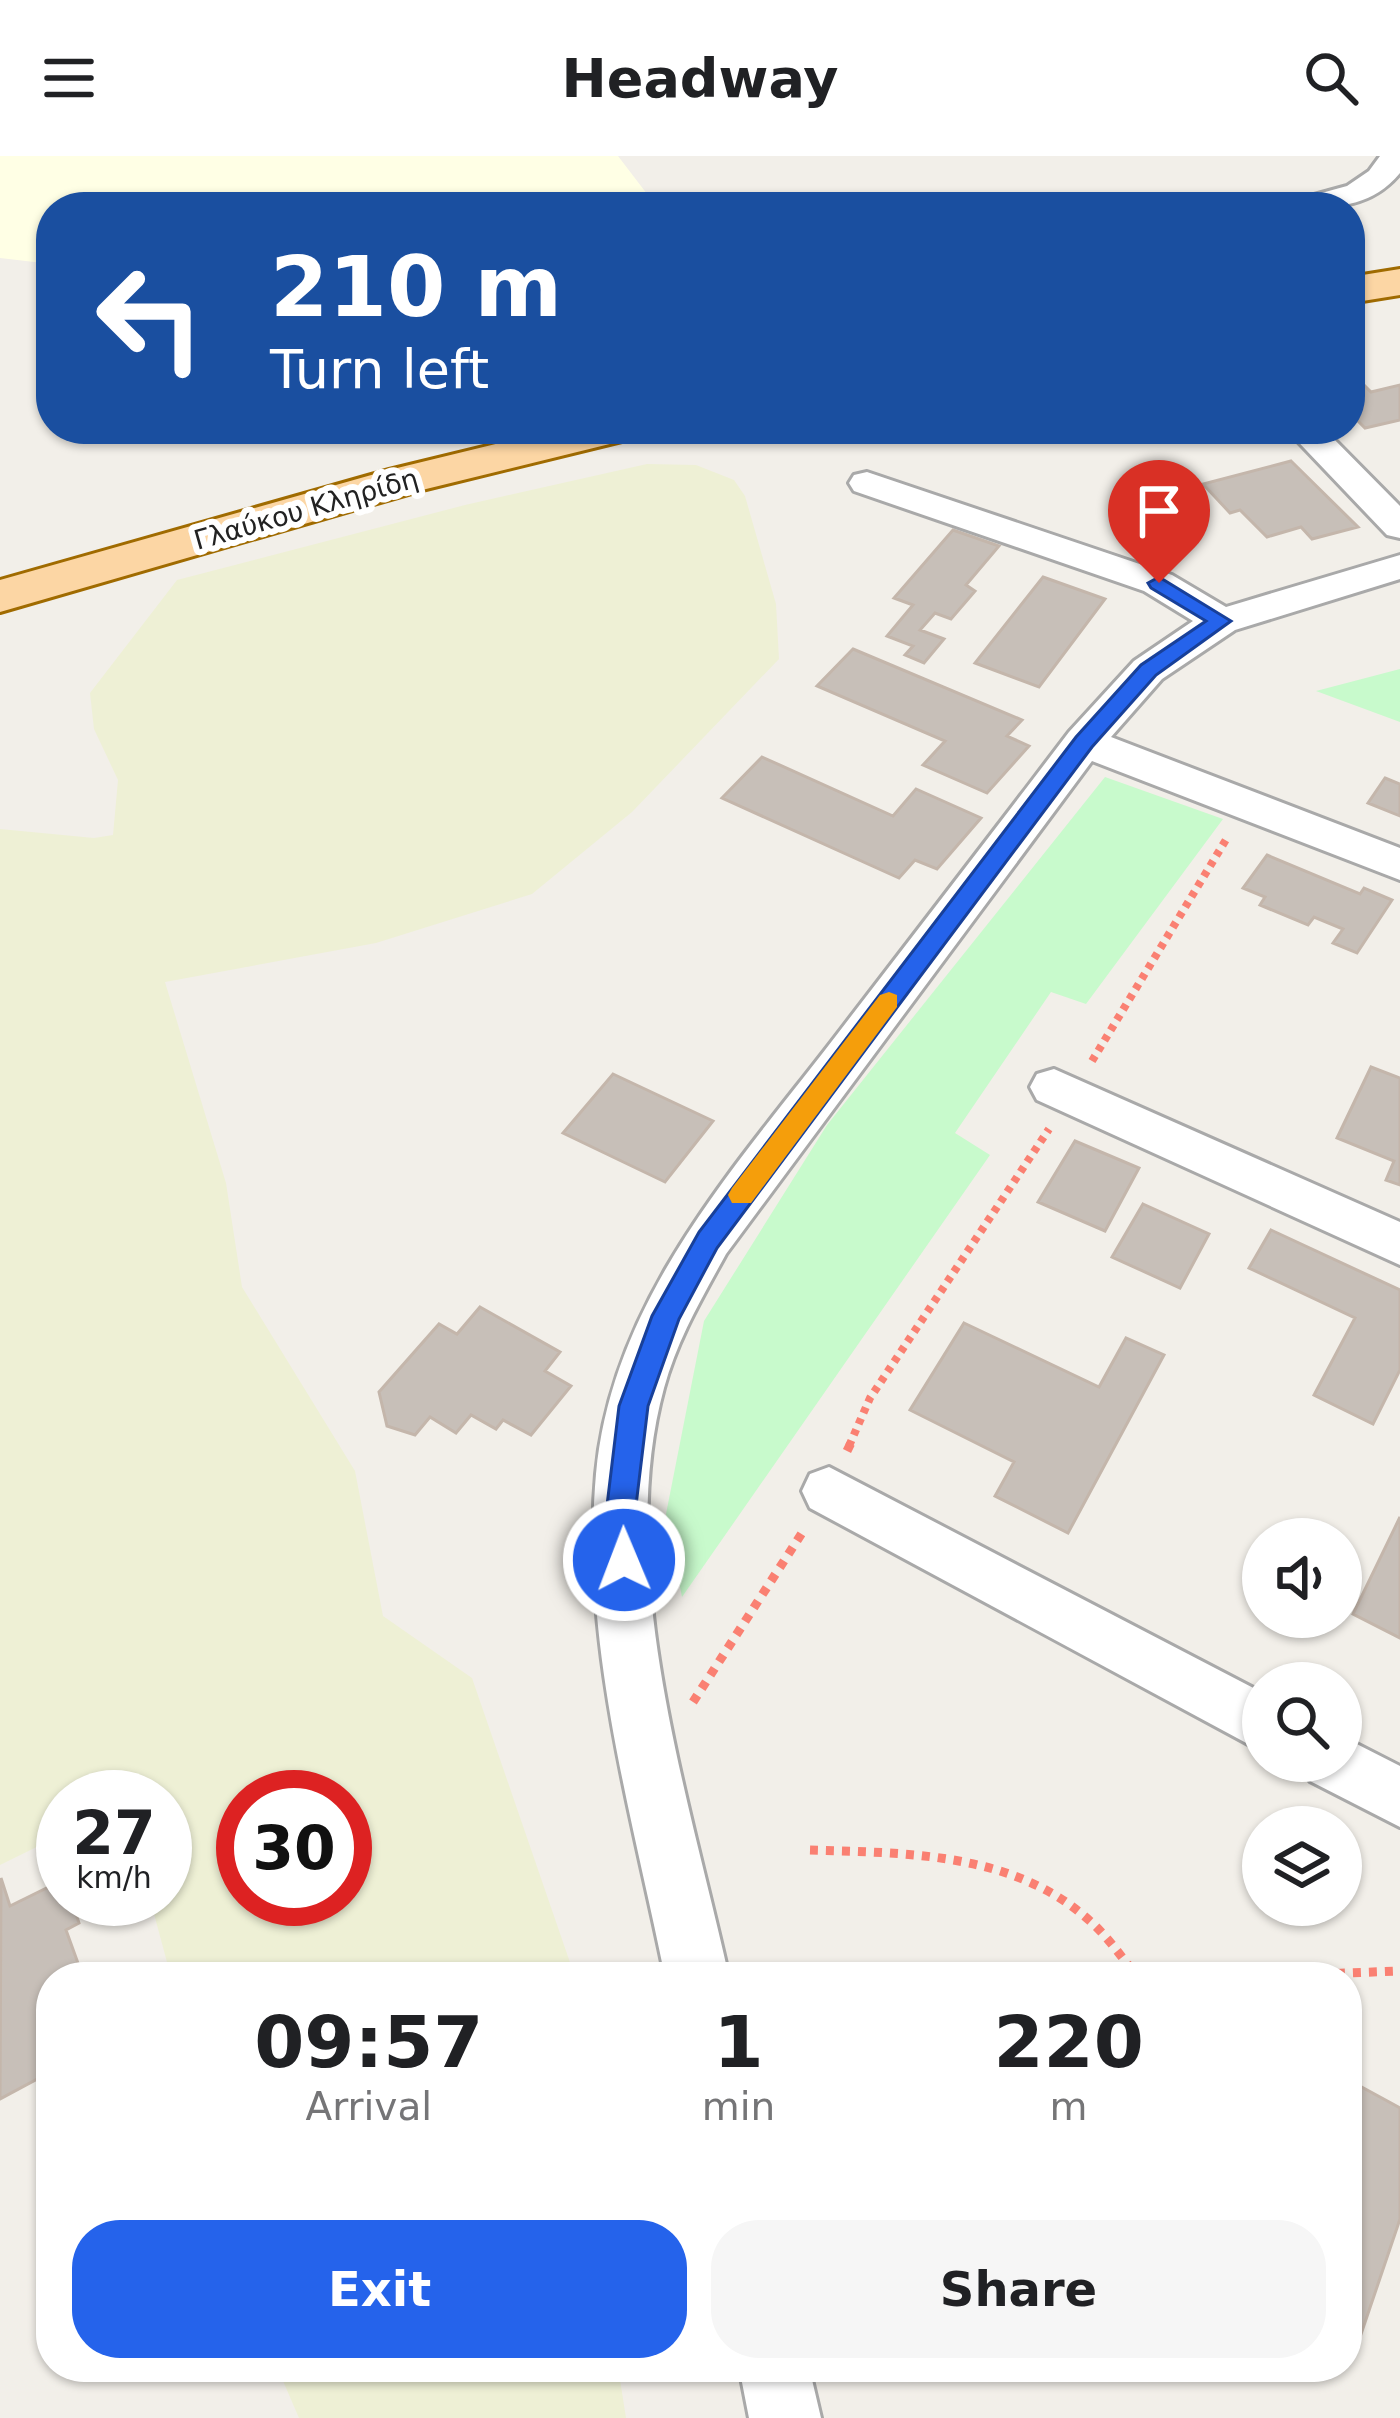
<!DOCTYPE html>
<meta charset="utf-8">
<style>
body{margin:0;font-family:"DejaVu Sans",sans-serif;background:#f6f6f6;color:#202124;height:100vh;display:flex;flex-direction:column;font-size:45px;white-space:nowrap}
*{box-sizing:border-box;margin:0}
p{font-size:39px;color:#757577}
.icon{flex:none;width:66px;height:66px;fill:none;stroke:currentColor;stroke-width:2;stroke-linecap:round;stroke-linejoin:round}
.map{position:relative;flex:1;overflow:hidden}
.drawer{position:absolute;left:36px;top:1806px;width:1326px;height:420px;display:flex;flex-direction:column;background:#fff;border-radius:48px;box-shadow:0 3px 9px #0004}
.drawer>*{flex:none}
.hud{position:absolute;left:36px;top:36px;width:1329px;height:252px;border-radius:48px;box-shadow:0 3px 9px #0004;background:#1a4fa0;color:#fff;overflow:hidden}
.tools{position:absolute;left:1242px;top:1362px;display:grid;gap:24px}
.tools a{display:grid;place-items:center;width:120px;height:120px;border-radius:50%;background:#fff;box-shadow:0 3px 9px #0004;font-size:60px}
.speed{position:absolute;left:36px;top:1614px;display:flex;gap:24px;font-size:60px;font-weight:700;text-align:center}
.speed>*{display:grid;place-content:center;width:156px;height:156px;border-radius:50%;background:#fff;box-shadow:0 3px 9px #0004;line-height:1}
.speed small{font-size:30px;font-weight:400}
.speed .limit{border:18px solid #d22;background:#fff;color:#111}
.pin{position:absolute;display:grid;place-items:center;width:102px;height:102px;color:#fff;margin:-123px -51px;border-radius:50% 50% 50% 0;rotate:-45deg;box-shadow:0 0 12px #0007}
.pin .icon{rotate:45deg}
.me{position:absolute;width:132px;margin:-66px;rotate:359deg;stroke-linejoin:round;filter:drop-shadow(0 0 9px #0008)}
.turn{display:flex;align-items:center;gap:42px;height:252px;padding:0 36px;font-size:54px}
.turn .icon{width:156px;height:156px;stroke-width:2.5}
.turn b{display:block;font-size:84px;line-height:102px}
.eta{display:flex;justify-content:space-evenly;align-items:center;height:204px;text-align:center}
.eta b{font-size:72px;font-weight:700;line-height:84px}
.primary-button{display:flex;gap:24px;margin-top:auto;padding:24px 36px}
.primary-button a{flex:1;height:138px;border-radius:48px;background:#2563eb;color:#fff;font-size:48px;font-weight:700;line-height:138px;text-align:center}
.primary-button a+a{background:#f6f6f6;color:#202124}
header{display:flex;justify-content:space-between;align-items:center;height:156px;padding:0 36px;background:#fff;font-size:54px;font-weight:700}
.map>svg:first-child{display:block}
</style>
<header><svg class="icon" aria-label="menu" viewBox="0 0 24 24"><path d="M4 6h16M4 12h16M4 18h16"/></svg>Headway<svg class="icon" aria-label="search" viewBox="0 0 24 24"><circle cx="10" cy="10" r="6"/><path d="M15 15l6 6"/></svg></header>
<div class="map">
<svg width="1400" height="2262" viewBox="0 0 1400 2262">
<rect width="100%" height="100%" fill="#f2efe9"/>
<!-- education -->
<path fill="#ffffe5" d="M0,0H618L657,51H51V108L0,102Z"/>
<!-- farmland -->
<path fill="#eef0d5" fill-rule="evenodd" d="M647,308L696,309L734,324L745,340L776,448L779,503L632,656L532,738L376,787L165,826L226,1027L242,1131L355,1315L383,1460L472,1522L575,1821H171L150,1743H165V1641H63V1678L0,1709V673L94,682L113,679L118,624L94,573L90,537L177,424L465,349ZM243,1641H345V1743H243Z
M277,2211H618L626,2262H299Z"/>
<!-- park -->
<path fill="#c8facc" d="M1400,513V566L1316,535Z
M1105,621L1223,663L1086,848L1051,836L955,977L990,999L682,1441L666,1358L704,1165L827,969Z"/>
<!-- building -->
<path fill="#c7bfb8" stroke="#c4b6ab" stroke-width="3" d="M1350,215L1371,236L1400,229V264L1365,272L1350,257Z
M1291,305L1358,371L1312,383L1301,371L1267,381L1240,354L1230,357L1203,328Z
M953,374L999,390L966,429L975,435L951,463L935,457L920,474L944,483L924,507L905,499L913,490L887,480L913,449L894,442Z
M1043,421L1105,443L1039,531L975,507Z
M853,493L1022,564L1007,580L1029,590L987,637L923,609L945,585L817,530Z
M762,601L893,660L916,633L981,662L937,713L915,704L899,722L722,642Z
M1385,622L1400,628V660L1368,647Z
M1267,699L1360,738L1364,732L1392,744L1357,797L1333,787L1343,773L1314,761L1308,769L1260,749L1265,741L1243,732Z
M1371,911L1400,922V1029L1386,1024L1394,1005L1337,982Z
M613,918L713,965L665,1026L563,977Z
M1075,985L1139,1012L1105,1075L1038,1046Z
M1143,1048L1209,1078L1180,1132L1112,1101Z
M1271,1074L1400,1134V1214L1373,1268L1314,1239L1355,1162L1249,1112Z
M480,1151L560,1196L545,1215L571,1230L531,1279L503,1264L496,1273L471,1259L456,1277L430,1261L415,1279L387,1270L379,1236L439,1168L457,1178Z
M964,1167L1099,1231L1126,1182L1164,1199L1068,1377L995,1340L1014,1306L910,1254Z
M1400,1361V1482L1353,1458Z
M1,1722L10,1750L63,1724V1743H71L79,1767L66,1774L83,1821H51V1946L43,1920L0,1943Z
M1347,1923L1400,1952V2063L1355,2196L1347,2192Z"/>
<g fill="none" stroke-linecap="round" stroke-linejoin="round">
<!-- street casing -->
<g stroke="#a9a9a9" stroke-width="6">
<path id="street" d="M1380,0H1400V17C1370,53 1335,51 1291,51L1296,44L1347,30L1369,15Z
M1286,273H1324L1400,350V382L1387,379Z
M867,316L1172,419L1226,451L1400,399V423L1235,474L1162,523L1111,581L1400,692V724L1092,605L726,1098C702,1142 677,1184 664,1232C614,1414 689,1641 729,1821H665C632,1658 581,1486 596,1318C612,1141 739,1007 842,872C918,773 994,675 1069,576L1134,505L1193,465L1144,435L854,335L849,327L854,319Z
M1054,913L1400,1066V1109L1037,944L1030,931L1037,918Z
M829,1311L1263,1537V1596L810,1352L802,1335L810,1318Z
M1341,1580L1400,1610V1671L1310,1625L1301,1605H1341Z
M739,2211H809L821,2262H749Z"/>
</g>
<!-- primary casing -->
<g stroke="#a06b00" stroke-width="6">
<path id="primary" d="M1400,113V139L1350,147V121Z
M557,273H637L630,283L422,334L0,456V424L389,314Z"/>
</g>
<!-- path-far1 -->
<path stroke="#fa8072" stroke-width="8" stroke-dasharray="6 6" stroke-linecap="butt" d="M1092,905L1227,682
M849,1290L870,1242L1049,973"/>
<!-- path -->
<path stroke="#fa8072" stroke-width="9" stroke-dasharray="8 8" stroke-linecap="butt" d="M847,1295L851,1287
M693,1546L802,1377
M810,1694C906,1697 1014,1696 1090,1765C1108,1781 1122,1802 1138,1821
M1241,1821L1400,1815"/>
<!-- street -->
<use href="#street" fill="#fff" fill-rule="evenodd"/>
<!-- primary -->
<use href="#primary" fill="#fcd6a4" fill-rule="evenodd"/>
</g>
<!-- route -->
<path fill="#2563eb" stroke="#184099" stroke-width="3" d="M1159,421L1231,465L1156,519L1092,591L717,1092L679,1163L648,1250L634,1366L639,1404L634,1413L624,1417L613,1413L605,1366L619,1250L652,1160L699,1076L1076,581L1141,509L1206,465L1151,432L1148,427Z"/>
<!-- slow -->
<path fill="#f59e0b" d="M889,836L897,839V851L751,1047H732L728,1039L732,1032L880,839Z"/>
<g text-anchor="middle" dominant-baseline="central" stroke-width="12" stroke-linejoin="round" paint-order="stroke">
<!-- far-street labels -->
<g font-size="27" fill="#222" stroke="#fff">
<text transform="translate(306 353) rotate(-16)">Γλαύκου Κληρίδη</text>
</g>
</g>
</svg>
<div class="tools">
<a><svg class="icon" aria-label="sound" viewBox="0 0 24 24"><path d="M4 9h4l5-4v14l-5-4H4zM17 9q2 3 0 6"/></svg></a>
<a><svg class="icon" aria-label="search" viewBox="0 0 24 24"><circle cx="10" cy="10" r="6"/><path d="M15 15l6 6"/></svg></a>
<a><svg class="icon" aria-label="layers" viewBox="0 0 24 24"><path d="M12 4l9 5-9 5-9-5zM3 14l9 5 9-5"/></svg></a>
</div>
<div class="speed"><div>27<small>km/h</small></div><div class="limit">30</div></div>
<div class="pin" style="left:1159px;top:427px;background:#d93025"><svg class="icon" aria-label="arrive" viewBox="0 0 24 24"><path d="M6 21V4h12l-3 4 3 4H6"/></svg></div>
<svg class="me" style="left:624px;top:1404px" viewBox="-20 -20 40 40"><circle r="17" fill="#2563eb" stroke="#fff" stroke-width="3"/><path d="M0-11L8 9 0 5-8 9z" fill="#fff"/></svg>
<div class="hud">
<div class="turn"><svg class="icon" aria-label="left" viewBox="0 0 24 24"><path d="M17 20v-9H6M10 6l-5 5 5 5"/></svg><div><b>210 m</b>Turn left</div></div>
</div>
<section class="drawer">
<div class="eta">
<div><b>09:57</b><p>Arrival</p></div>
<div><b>1</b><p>min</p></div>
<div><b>220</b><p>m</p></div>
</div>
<div class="primary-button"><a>Exit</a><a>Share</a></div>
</section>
</div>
